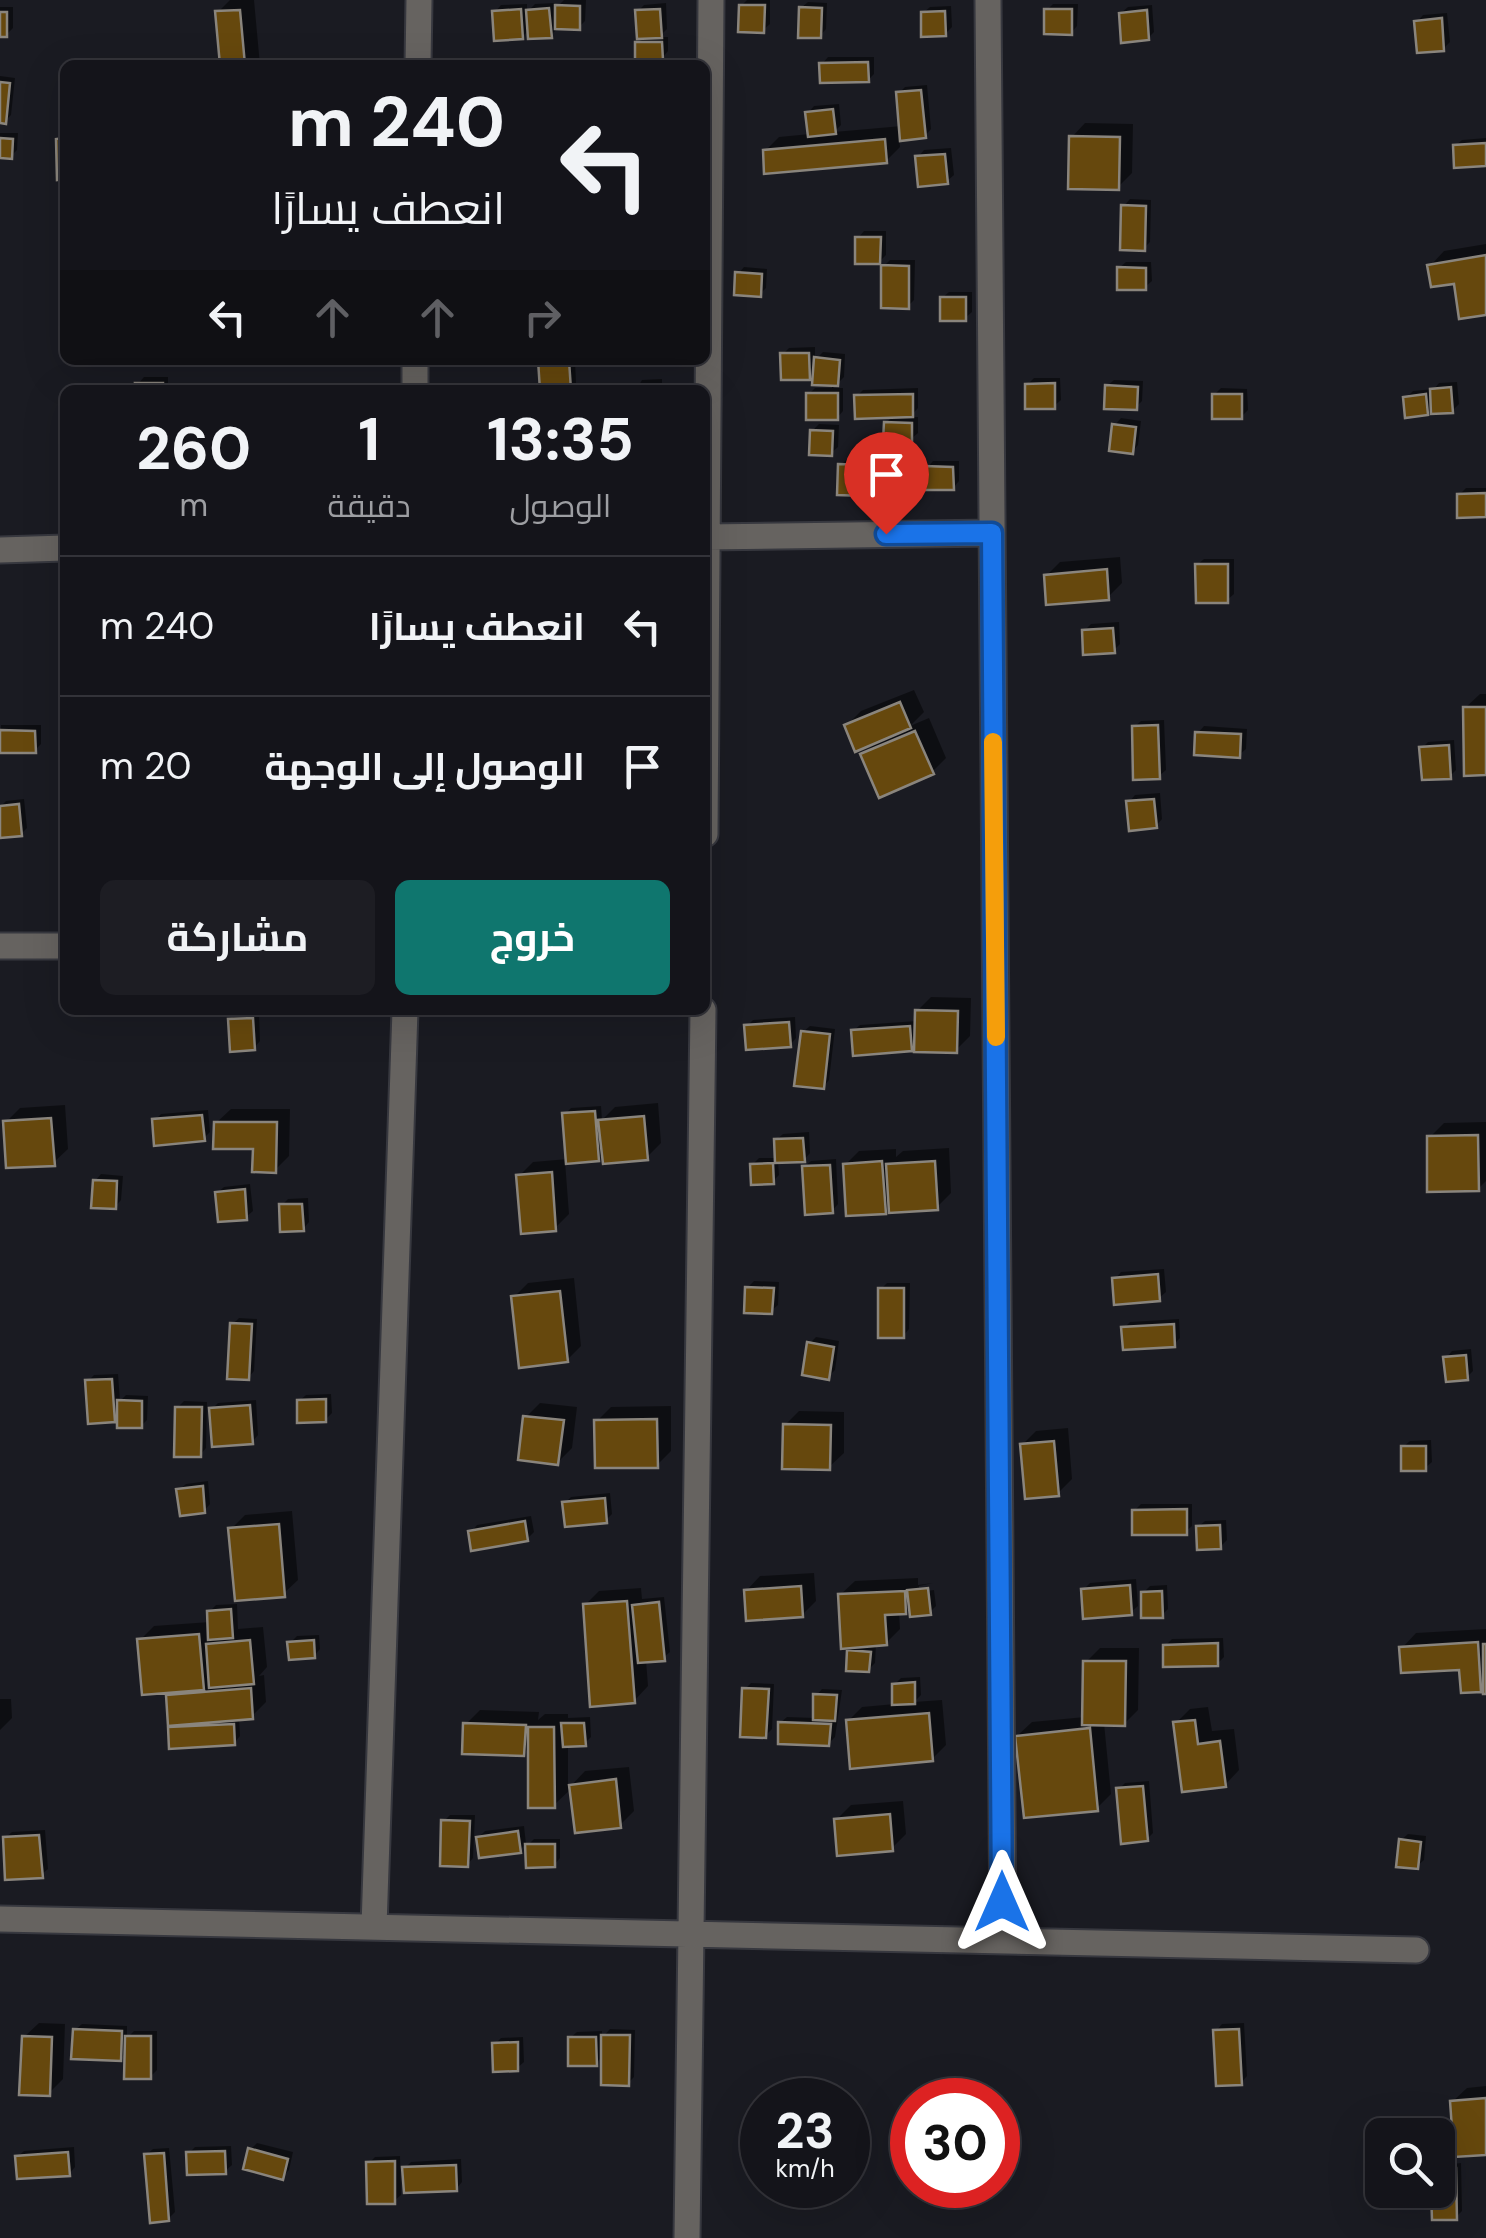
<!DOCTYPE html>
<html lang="ar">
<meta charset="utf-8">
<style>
body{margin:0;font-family:"DM Sans",Cairo,sans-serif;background:#1d1d23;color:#f1f3f6;direction:rtl;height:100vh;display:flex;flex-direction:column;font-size:38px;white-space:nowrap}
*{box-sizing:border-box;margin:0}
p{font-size:32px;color:#9d9ea2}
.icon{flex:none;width:55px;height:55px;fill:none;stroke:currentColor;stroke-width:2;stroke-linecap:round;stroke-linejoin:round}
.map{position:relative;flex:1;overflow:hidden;direction:ltr}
.side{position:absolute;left:60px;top:385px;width:650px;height:630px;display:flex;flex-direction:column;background:#14141a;border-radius:15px;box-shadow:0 10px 40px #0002,0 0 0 2px #333339;direction:rtl}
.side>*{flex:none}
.hud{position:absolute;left:60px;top:60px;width:650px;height:305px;border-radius:15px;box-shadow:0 10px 40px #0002,0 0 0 2px #333339;direction:rtl;background:#14141a;color:#f1f3f6;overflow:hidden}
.buttons{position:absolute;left:1365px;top:2118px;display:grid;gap:20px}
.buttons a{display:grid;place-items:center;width:90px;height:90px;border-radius:15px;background:#14141a;box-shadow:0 10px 40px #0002,0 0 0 2px #333339;font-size:50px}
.speed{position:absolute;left:740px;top:2078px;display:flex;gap:20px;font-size:50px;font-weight:700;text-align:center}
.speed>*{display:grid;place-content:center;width:130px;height:130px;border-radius:50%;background:#14141a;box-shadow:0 10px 40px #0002,0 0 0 2px #333339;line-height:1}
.speed small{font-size:25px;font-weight:400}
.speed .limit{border:15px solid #d22;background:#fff;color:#111}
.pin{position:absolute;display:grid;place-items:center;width:85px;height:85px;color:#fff;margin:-102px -42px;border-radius:50% 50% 50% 0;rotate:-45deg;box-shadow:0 0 10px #0007}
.pin .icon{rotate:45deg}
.me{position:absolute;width:110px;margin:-55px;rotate:0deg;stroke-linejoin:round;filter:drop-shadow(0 0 8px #0008)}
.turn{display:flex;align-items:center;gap:35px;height:210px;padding:0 40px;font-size:45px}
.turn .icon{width:130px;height:130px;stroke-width:2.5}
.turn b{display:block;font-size:70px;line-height:85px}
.lanes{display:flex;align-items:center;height:95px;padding:0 40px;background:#0003;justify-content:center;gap:50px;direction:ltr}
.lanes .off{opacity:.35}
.eta{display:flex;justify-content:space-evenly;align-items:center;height:170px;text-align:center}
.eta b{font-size:60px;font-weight:700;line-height:70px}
.primary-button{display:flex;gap:20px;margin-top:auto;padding:20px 40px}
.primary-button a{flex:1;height:115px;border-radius:15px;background:#0f766e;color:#fff;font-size:40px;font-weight:700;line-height:115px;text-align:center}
.primary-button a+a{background:#1d1d23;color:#f1f3f6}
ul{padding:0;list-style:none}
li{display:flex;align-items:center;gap:30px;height:140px;padding:0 40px;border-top:2px solid #333339}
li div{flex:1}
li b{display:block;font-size:38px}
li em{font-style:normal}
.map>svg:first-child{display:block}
</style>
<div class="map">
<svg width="1486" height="2238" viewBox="0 0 1486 2238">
<rect width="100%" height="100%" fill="#1a1b22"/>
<!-- shadow -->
<path fill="#0007" d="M230,0H254L260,65H222L218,12Z
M564,0H586L585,21L579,27L557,29L551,35L530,29L522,37L495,12L501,5L527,4V12L535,4L555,3L556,8Z
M747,0H770V24L763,30L741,6Z
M808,2L827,3L826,29L820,36L801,8Z
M666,3L667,29L659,37H668V51L662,58L638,43L645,36L638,11L644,5Z
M1053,4H1078L1077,26L1071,33L1047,10Z
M1152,5L1154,32L1148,38L1121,13L1128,7Z
M951,6L952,27L945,34L923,13L930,7Z
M0,7H13V28L6,35H0Z
M1447,13L1450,42L1443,49L1417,22L1423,15Z
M828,57H874V74L868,80L822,64Z
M0,76L15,78L11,115L5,121H0Z
M927,85L931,129L925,136L899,138L900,147L886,161L765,151L779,137L810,134L808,113L814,106L839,104L841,125L834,132L902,126L899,93L905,87Z
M1085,123L1133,124L1132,173L1118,187L1071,138Z
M0,133H18L17,150L11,156H0Z
M1486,138V164L1455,146L1462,140Z
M951,148L954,175L947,181L918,157L924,150Z
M1130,199L1151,200L1150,242L1144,248L1124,206Z
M864,231H886V255L879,262L858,238Z
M1486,244V312L1456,281L1430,266L1444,251Z
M890,260H915L914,300L908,306L884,266Z
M1126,262H1151L1152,281L1145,287L1119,268Z
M744,267L767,269L766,288L760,294L738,274Z
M949,292H972V312L965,318L942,298Z
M815,347V360L823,352L845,354L844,377L833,388H843V411L837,418L809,394L815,388H832V384L816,371L809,378L783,354L789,348Z
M541,360H575L576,383L569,390H543Z
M144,377H168V390H138V384Z
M1034,378H1060L1061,400L1054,406L1027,385Z
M662,379V390H636L642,380Z
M1114,380L1143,381L1142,401L1136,407L1107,386Z
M1457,382L1459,404L1452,411L1434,407L1427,413L1406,398L1413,391L1434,389L1439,383Z
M918,388V408L910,417H918V433L911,439L886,423L894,415L857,396L863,390Z
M1221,388L1247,389L1248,410L1241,417L1214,395Z
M1121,418L1141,421L1138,445L1132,452L1115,425Z
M819,424L839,425L838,447L831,453L812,431Z
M847,459L873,460L872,487L865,493L841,465Z
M933,461H959V481L953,488L927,468Z
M1466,488H1486V514L1459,495Z
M1120,557L1122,583L1108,597L1046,576L1060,562Z
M1204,559H1234V594L1227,600L1197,565Z
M1119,622L1120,644L1114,650L1084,631L1091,624Z
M914,690L924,712L910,726L929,718L946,758L932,772L863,755L878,740L847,725L861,711Z
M1480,694H1486V773L1465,708Z
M1164,720L1166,770L1159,776L1134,727L1141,721Z
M1,725H41V744L35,750H0Z
M1204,726L1247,729L1246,749L1239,755L1198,733Z
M1454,740L1456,770L1450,776L1422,748L1428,742Z
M1160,793L1162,819L1156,826L1129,802L1135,795Z
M24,799L27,828L21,834L0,807L6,801Z
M931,997L971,998L970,1036L956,1050L917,1043L911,1049L853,1031L860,1025L917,1021V1011Z
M259,1013L260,1041L254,1048L230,1020L237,1014Z
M795,1017L796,1038L790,1045L747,1026L753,1020Z
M810,1026L835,1029L829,1080L823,1087L803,1032Z
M658,1103L661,1143L647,1157L604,1152L598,1159L565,1161L569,1214L555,1228L519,1176L533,1162L568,1159L565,1114L571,1108L601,1106L602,1120L615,1107Z
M65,1105L68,1149L53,1163L6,1122L20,1108Z
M231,1109H290L289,1156L275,1170L255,1146L216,1123Z
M208,1110L210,1132L204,1138L155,1120L161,1114Z
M1486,1122V1181L1478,1189L1430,1137L1444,1123Z
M809,1132L810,1153L804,1160L778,1161L779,1175L773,1181L752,1165L759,1158H777L776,1140L783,1134Z
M949,1148L951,1193L937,1207L891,1204L884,1211L845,1165L859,1151L896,1149V1157L903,1151Z
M836,1159L838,1204L832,1211L804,1167L811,1161Z
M101,1174L123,1176L121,1200L115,1207L95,1181Z
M250,1184L253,1211L246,1217L217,1193L224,1187Z
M308,1198L309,1222L303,1229L282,1205L288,1199Z
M1164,1269L1166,1292L1159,1298L1115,1279L1121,1272Z
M574,1278L581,1346L567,1360L514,1297L528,1283Z
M754,1281L779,1282L778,1305L771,1311L747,1288Z
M887,1283H910L909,1329L903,1336L881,1289Z
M239,1318L257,1319L254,1371L248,1378L233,1324Z
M1179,1319L1180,1338L1174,1344L1124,1328L1130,1322Z
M816,1337L839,1341L835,1370L828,1377L809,1344Z
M1471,1349L1473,1371L1467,1377L1446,1358L1452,1351Z
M118,1374L120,1401L126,1395L148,1396L147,1420L141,1426L120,1414L114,1420L88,1381L94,1375Z
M331,1394L332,1413L325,1420L299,1401L306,1395Z
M256,1400L258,1435L252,1442L212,1409L218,1403Z
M184,1401L207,1402L206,1448L200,1455L177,1408Z
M540,1403L577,1407L572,1448L558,1462L526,1417Z
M671,1406V1451L657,1465L597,1421L611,1407Z
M799,1411L844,1412V1453L829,1467L785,1425Z
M1068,1428L1072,1479L1058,1493L1022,1445L1036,1431Z
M1431,1440L1432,1462L1425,1468L1403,1447L1410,1441Z
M208,1481L210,1504L204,1511L179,1490L186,1484Z
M610,1493L612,1514L606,1520L565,1503L571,1497Z
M1141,1504H1192V1526L1185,1532L1134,1511Z
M292,1511L298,1580L283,1594L231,1529L245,1515Z
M531,1516L534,1532L527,1539L471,1532L477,1525Z
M1226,1520L1227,1540L1220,1547L1198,1527L1205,1521Z
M814,1573L816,1601L802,1615L746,1591L760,1576Z
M918,1578V1585L933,1583L919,1586V1592L934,1590L936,1606L930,1612L911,1605L899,1612L900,1629L886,1643L876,1644L875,1663L868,1670L850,1651L856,1645L840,1595L855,1581Z
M1136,1579L1138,1606L1131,1612L1083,1590L1090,1583Z
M1167,1585L1168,1609L1162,1615L1143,1593L1150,1586Z
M641,1588L642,1599L664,1597L670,1652L663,1658L646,1660L648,1686L634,1701L585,1605L599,1591Z
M237,1604L238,1629L263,1627L267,1667L259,1676L264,1675L266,1702L252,1716L239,1717L240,1736L234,1743L170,1728L176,1722L168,1696L175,1690L140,1640L154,1626L210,1622L209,1612L216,1605Z
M1486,1629V1691L1485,1684L1479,1690L1461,1668L1402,1648L1416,1633Z
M319,1635L320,1649L314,1656L290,1643L297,1636Z
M1223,1638L1224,1657L1217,1664L1165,1646L1172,1639Z
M1100,1648H1139L1138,1710L1124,1724L1104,1723L1111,1794L1097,1808L1017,1736L1032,1722L1085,1717L1086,1662Z
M920,1677L921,1695L914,1702L942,1700L946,1745L932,1759L848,1721L862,1707L895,1704L894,1685L901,1678Z
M751,1683L774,1684L772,1729L765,1736L745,1689Z
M822,1689L842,1690L835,1737L828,1744L780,1723L787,1717L815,1718L816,1696Z
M0,1699H11L12,1718L0,1730Z
M1208,1707L1212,1731L1234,1729L1239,1770L1225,1785L1176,1723L1190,1709Z
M480,1710L539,1712L538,1720L545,1714H568V1718L590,1717L591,1737L585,1743L568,1745V1789L585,1771L629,1767L634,1811L620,1825L572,1788L554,1805L530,1747L523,1754L466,1724Z
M1149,1781L1153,1833L1147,1839L1119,1789L1125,1783Z
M903,1801L906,1834L892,1848L836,1820L851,1805Z
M450,1815H475L473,1858L467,1865L444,1821Z
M524,1826L526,1844L520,1850L478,1838L485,1831Z
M45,1830L48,1869L41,1875L5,1838L12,1832Z
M1408,1834L1426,1836L1424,1860L1417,1866L1401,1840Z
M534,1839H560V1858L554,1865L528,1845Z
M39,2023L65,2024L63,2079L49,2093L24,2037Z
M1244,2023L1247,2076L1241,2083L1216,2031L1222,2024Z
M82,2024L127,2026V2038L134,2031H157V2070L150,2077L127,2052L120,2059L75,2030Z
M610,2029L635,2030L634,2077L628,2083L604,2055L596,2063L570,2038L577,2032L602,2031V2038Z
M523,2037L524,2062L517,2068L495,2044L501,2038Z
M1486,2086V2153L1452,2102L1467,2088Z
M257,2143L293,2152L289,2170L282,2177L250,2150Z
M231,2146L232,2165L225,2171L189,2153L195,2147Z
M74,2147L75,2167L69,2174L17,2157L24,2151Z
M169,2148L175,2212L168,2219L146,2155L153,2149Z
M400,2156L401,2195L394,2201L369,2163L375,2157Z
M461,2159L462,2182L456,2189L405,2168L411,2162Z
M1461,2163L1462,2211L1456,2217L1434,2190H1438V2166Z"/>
<!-- building -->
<path fill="#66480d" stroke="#8a857d" stroke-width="2.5" d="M555,5L580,6V30L555,29Z
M739,5H765L764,33L738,32Z
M799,7L822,8L821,38H798Z
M549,8L552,38L528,39L526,10Z
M521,9L523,39L494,41L492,11Z
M660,9L662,38L637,39L635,10Z
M1044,9H1072V35L1044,34Z
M240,10L245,65H220L215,11Z
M1147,10L1149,40L1121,43L1119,13Z
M945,11L946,36L921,37V12Z
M0,12H7V37H0Z
M1442,18L1444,51L1417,53L1414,21Z
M635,42H662L663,60H635Z
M868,62L869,82L820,83L819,63Z
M0,82L10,83L6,124L0,123Z
M921,90L926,138L900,141L896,92Z
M833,109L836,134L808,137L805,112Z
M1069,136L1120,137L1119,190L1068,189Z
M0,138L13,139L12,159L0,158Z
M65,138V179L57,180L56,139Z
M885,139L887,163L764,174L763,150Z
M1486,143V166L1454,168L1453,145Z
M945,154L948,184L918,187L915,156Z
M1121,205L1146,206L1145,251L1120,250Z
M855,237H881L880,264H855Z
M1486,255V315L1459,319L1454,284L1431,287L1427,265Z
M881,265L909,266V309L881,308Z
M1117,267L1146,268V290H1117Z
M735,272L762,274L761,297L734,295Z
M940,297H966V321H940Z
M780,353H809L810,380H781Z
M814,357L840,360L838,386L812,385Z
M538,360H569L571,390H540Z
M135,383H163V390H136Z
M1055,383V409H1025V384Z
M1105,385L1138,387L1137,410L1104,409Z
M1451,387L1453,413L1431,414L1430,389Z
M806,393H838V420H806Z
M913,394V417L855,419L854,395Z
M1212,394H1242V419H1212Z
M1426,394L1428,415L1405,418L1403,397Z
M884,422L912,423V442L883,441Z
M1112,424L1136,427L1133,454L1109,451Z
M810,430L833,431L832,456L809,455Z
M838,464L867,465L866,496L837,495Z
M924,466L953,467L954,490H924Z
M1486,493V517L1457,518V494Z
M1195,564H1228V603H1196Z
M1107,569L1109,600L1046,605L1044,575Z
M1113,628L1115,653L1083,655L1082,630Z
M900,702L911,728L855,752L844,725Z
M1463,707H1486V775L1464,776Z
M1158,725L1160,779L1133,780L1132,726Z
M0,730L35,731L36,753H0Z
M915,731L934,774L879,798L860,754Z
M1195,732L1241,734L1240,758L1194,755Z
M1449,745L1451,779L1422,780L1419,747Z
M1154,799L1157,828L1129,831L1126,801Z
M19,804L22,836L0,838V806Z
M915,1010L958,1011L957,1053L914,1052Z
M253,1018L255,1050L230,1052L228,1019Z
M789,1022L791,1047L746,1050L744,1025Z
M910,1026L912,1051L853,1056L851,1030Z
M801,1031L830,1034L824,1089L794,1086Z
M595,1111L599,1161L566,1164L562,1113Z
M202,1115L205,1141L154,1146L152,1119Z
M644,1116L648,1160L603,1164L598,1120Z
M51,1118L55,1166L6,1168L3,1121Z
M214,1122H277L276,1173L252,1172L253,1149H213Z
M1478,1135L1479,1191L1427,1192V1136Z
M803,1138L805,1162L775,1163L774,1139Z
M882,1161L886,1214L846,1216L843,1164Z
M935,1161L938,1210L889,1213L886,1164Z
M773,1163L774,1184L751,1185L750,1164Z
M830,1165L833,1213L805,1215L802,1166Z
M552,1172L556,1231L521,1234L516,1175Z
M93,1180L117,1181L116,1209L91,1208Z
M245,1189L247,1220L218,1222L215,1192Z
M279,1204H302L304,1231L280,1232Z
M1158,1274L1160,1301L1114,1305L1112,1278Z
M745,1287L774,1288L772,1314L744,1313Z
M878,1288H904V1338H878Z
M560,1291L568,1362L519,1368L511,1296Z
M230,1323L252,1324L249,1380L227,1379Z
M1174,1324L1175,1347L1123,1350L1121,1327Z
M807,1342L834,1347L829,1380L802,1375Z
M1466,1355L1468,1380L1446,1382L1443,1357Z
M112,1379L115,1422L88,1424L85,1380Z
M326,1399V1422L297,1423V1400Z
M117,1400L142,1401V1428H117Z
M250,1405L253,1444L212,1447L209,1408Z
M175,1407H202L201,1457H174Z
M523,1416L564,1420L558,1465L518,1460Z
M657,1419L658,1468H595L594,1420Z
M783,1424L831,1425L830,1470L782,1469Z
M1054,1441L1059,1496L1025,1499L1020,1444Z
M1401,1446H1426V1471H1401Z
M203,1486L205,1513L180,1516L176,1489Z
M605,1498L607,1523L565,1527L562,1502Z
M1187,1509V1535H1132V1510Z
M525,1521L528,1541L471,1551L468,1531Z
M279,1524L285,1597L235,1601L228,1528Z
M1220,1525L1221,1549L1197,1550L1196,1526Z
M1130,1585L1132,1615L1083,1619L1081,1589Z
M801,1586L803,1617L746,1621L744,1590Z
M928,1588L931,1615L910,1617L907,1590Z
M905,1591L906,1614L885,1615L887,1645L841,1649L838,1594Z
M1162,1591L1163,1618H1141V1592Z
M627,1601L635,1703L590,1707L583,1604Z
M659,1602L665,1661L638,1663L632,1605Z
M231,1609L233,1638L208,1640L207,1611Z
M199,1634L204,1690L142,1695L137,1639Z
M250,1640L254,1684L209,1688L206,1644Z
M314,1640L315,1658L289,1660L287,1642Z
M1478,1642L1481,1692L1461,1693L1459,1670L1401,1673L1399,1647Z
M1218,1643V1666L1163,1667V1645Z
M1483,1644H1486V1694H1483Z
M847,1650L871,1652L869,1672L846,1671Z
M1083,1661H1126L1125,1726L1082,1725Z
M915,1682V1704L892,1705V1684Z
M251,1688L253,1719L168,1726L166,1695Z
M742,1688L769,1689L766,1738L740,1737Z
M813,1694L837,1695L835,1721L813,1720Z
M929,1713L933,1761L850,1769L846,1720Z
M1195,1720L1198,1744L1220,1741L1226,1787L1182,1792L1173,1722Z
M778,1722L831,1724L829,1746L778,1744Z
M463,1723L526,1725L524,1756L462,1754Z
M561,1723H584L586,1746L563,1747Z
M234,1724L235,1745L169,1749L168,1727Z
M528,1727H554L555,1808H528Z
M1090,1728L1098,1811L1024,1818L1015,1736Z
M616,1779L621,1828L575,1833L569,1785Z
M1143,1786L1148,1841L1121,1844L1116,1788Z
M890,1814L893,1851L837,1856L834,1819Z
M441,1820L470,1821L468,1867L440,1866Z
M518,1831L521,1853L479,1858L476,1837Z
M39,1835L43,1878L5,1880L3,1837Z
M1399,1839L1421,1842L1418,1869L1396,1867Z
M525,1844H555V1867L526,1868Z
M73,2029L122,2031L121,2061L71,2059Z
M1239,2029L1242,2085L1216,2086L1213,2030Z
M601,2035H630L629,2086L601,2085Z
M22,2036L52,2037L50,2096L19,2095Z
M125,2036H151V2079H124Z
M568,2037H596L597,2066H568Z
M518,2042V2071L493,2072L492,2043Z
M1486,2098V2155L1454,2157L1450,2101Z
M248,2148L288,2159L283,2180L243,2169Z
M225,2151L226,2174L187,2175L186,2152Z
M68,2152L70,2176L17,2179L15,2156Z
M164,2153L169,2221L150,2223L144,2154Z
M395,2161V2204H367L366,2162Z
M456,2165L457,2191L404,2193L402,2167Z
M1456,2168L1457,2220H1432L1431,2190H1438V2169Z"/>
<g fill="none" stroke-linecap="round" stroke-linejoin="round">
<!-- street casing -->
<g stroke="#37383f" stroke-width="29">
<path id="street" d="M988,0L1003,1941
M418,65L419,0
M415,390V360
M705,537L992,533
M0,550L65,548
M705,834L711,0
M0,946H65
M0,1919L1416,1950
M374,1927L405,1010
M687,2238L703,1010"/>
</g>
<!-- street -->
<use href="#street" stroke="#666360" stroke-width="25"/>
</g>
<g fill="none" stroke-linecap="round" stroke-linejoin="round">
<!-- route casing -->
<g stroke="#114b97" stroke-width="25">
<path id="route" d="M886,534L992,533L1002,1902"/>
</g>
<!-- route -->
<use href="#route" stroke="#1a73e8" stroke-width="18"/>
<!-- slow -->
<path stroke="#f59e0b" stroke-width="18" d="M993,742L996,1037"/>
</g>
</svg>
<div class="buttons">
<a><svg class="icon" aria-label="search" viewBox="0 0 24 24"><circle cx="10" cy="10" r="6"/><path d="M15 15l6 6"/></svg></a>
</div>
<div class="speed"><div>23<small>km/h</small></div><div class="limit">30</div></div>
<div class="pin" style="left:886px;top:534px;background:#d93025"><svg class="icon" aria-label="arrive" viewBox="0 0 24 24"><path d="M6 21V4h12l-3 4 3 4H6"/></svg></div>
<svg class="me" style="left:1002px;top:1902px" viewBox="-20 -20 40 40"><path d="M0-17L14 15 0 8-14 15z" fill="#1a73e8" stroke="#fff" stroke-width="4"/></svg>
<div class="hud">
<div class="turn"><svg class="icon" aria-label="left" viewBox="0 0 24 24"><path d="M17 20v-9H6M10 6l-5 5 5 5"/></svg><div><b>240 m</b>انعطف يسارًا</div></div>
<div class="lanes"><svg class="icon" aria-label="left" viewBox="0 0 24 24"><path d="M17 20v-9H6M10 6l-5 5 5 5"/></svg><svg class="icon off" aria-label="ahead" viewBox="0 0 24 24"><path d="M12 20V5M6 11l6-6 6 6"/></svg><svg class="icon off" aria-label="ahead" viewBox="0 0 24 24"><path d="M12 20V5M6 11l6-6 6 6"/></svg><svg class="icon off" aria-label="right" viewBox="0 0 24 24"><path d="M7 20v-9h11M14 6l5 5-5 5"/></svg></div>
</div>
<section class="side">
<div class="eta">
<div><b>13:35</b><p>الوصول</p></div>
<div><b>1</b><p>دقيقة</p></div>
<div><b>260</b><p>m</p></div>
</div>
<ul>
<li><svg class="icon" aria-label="left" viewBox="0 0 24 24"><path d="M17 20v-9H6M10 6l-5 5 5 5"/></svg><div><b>انعطف يسارًا</b></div><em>240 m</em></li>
<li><svg class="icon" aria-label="arrive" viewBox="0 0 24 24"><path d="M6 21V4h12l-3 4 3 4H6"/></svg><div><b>الوصول إلى الوجهة</b></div><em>20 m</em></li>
</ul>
<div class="primary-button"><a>خروج</a><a>مشاركة</a></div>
</section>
</div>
